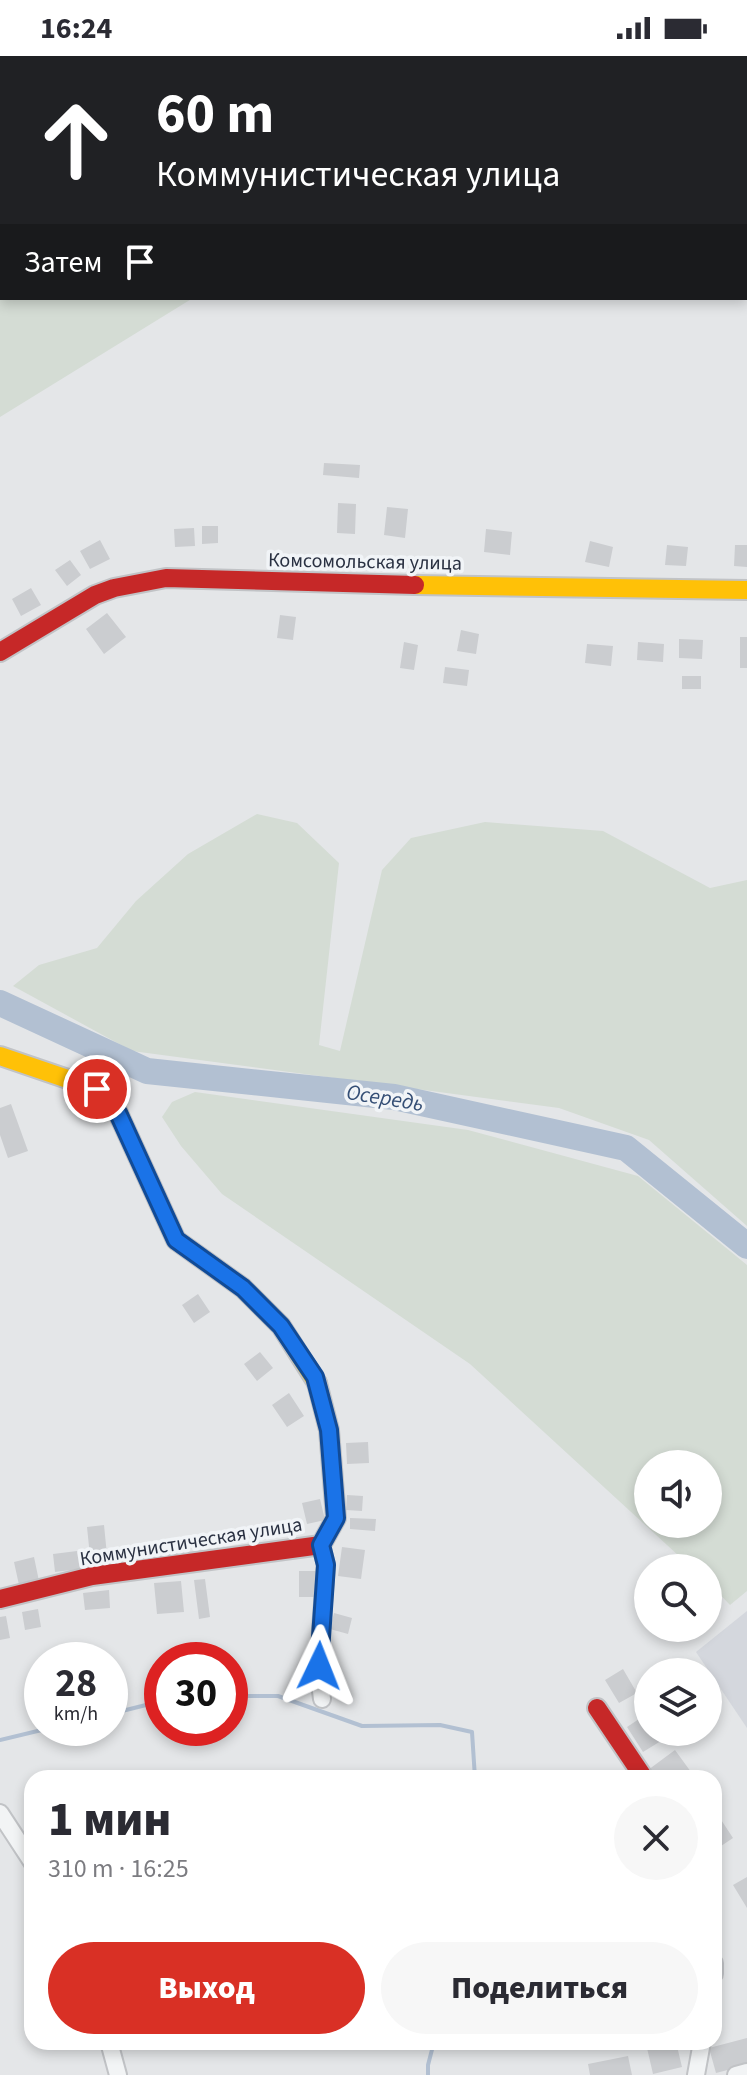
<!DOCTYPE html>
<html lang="ru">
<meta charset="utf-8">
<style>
body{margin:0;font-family:"Source Sans 3",sans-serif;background:#f7f7f7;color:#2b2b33;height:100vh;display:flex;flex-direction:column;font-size:30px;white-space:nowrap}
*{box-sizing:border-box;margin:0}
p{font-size:26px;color:#7c7c81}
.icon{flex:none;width:44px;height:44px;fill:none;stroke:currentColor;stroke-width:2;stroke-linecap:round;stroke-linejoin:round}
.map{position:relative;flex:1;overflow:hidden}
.drawer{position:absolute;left:24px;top:1714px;width:698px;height:280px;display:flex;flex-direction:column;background:#fff;border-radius:24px;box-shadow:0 4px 12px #0003}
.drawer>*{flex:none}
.top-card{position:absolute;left:0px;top:0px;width:748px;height:244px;box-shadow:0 4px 12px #0003;background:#202124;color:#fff;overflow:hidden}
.tools{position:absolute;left:634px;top:1394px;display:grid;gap:16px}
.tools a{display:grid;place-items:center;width:88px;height:88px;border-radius:50%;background:#fff;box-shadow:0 4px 12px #0003;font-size:40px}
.speed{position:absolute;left:24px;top:1586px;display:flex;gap:16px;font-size:40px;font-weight:700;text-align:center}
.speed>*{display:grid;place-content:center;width:104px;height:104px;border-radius:50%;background:#fff;box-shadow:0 4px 12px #0003;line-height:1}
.speed small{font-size:20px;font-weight:400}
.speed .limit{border:12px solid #d22;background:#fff;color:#111}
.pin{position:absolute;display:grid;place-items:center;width:68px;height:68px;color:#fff;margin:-34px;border:4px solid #fff;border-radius:50%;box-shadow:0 2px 8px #0007}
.me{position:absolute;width:88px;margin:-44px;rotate:2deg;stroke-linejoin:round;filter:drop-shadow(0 0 6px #0008)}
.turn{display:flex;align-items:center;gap:28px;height:168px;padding:0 24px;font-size:36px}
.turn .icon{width:104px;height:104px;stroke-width:2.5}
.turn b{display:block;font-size:56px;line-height:68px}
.then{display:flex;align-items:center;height:76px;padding:0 24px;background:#0003;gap:16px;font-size:30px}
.round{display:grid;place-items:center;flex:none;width:84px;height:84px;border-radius:42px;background:#f7f7f7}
.headline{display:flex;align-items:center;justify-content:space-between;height:136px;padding:0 24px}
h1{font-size:48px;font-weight:800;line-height:60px}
.button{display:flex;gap:16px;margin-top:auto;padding:16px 24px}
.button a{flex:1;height:92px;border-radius:48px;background:#d93025;color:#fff;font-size:32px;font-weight:800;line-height:92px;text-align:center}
.button a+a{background:#f7f7f7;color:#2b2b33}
.status{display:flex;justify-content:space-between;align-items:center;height:56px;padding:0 40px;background:#fff;direction:ltr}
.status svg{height:22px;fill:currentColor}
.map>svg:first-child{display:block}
</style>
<div class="status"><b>16:24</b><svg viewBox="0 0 49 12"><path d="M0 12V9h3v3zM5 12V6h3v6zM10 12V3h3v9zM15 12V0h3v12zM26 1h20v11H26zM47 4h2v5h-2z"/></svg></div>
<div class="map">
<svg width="747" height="2019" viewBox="0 0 747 2019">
<rect width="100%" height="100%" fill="#e4e6e8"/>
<!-- built -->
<path fill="#d4d7dd" d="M747,1555V1672L696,1596Z"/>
<!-- green -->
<path fill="#d4dcd4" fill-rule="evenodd" d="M0,0H747V106L746,2H2V242H193L0,361Z
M257,758L297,767L339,807L319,989L340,995L382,814L411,782L485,766L603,775L710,832L747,824V1170L649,1084L559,1052L132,995L13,930L39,909L97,892L136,845L188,798Z
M195,1036L468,1074L638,1120L747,1209V1535L730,1549L708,1526V1512H692L470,1308L222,1138L181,1090L162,1061L172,1046ZM648,1408H708V1468H648Z"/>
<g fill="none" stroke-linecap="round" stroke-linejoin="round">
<!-- stream -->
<path stroke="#b2c0d2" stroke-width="4" d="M230,1640H278L362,1670L440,1669L472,1676L475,1722
M110,1658L162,1645
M0,1684L50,1672
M428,2019V2009L434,1986"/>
<!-- river -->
<path stroke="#b2c0d2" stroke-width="26" d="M0,947L147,1015L394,1041L626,1092L747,1190"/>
</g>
<!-- building -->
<path fill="#cbcdd0" d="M324,407L360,409L359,422L323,419Z
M338,447L356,448L355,478L337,477Z
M387,451L408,453L405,482L384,479Z
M202,470H218V487L202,488Z
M194,472L195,490L175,491L174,473Z
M486,473L512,476L510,499L484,496Z
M100,484L110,503L90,513L80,495Z
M590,485L613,491L609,511L585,506Z
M667,489L688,491L686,510L665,509Z
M735,489H747V511L734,510Z
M70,504L81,519L67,530L55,514Z
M31,532L41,549L21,560L12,543Z
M107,557L126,581L104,598L86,573Z
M280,559L296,561L293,584L277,582Z
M461,574L479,578L476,598L457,595Z
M740,581H747V612H740Z
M679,583L703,584L702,603L679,602Z
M404,586L418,589L414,614L400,612Z
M638,586L664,588L663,606L637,604Z
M587,588L613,590L611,610L585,607Z
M445,611L469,614L467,630L443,627Z
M682,620H701V633H682Z
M11,1048L28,1095L8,1102L0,1079V1052Z
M198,1238L210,1256L194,1267L182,1249Z
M260,1296L273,1312L257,1325L244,1308Z
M289,1337L304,1360L287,1371L272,1349Z
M368,1386L369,1407L347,1408L346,1387Z
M347,1439L363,1440L362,1455L346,1454Z
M320,1443L325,1464L307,1468L302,1447Z
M350,1462L376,1463L375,1475L350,1473Z
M104,1469L108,1509L91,1510L87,1471Z
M342,1491L365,1494L361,1523L338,1520Z
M85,1494L87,1512L55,1516L53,1498Z
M34,1501L39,1525L19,1529L14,1506Z
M299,1515H318V1541H299Z
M205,1523L210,1561L199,1563L194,1524Z
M181,1525L184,1556L157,1558L154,1527Z
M109,1534L110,1552L85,1554L83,1537Z
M38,1553L41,1571L25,1574L22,1556Z
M334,1557L352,1562L348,1578L330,1573Z
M6,1560L10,1582L0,1584V1561Z
M623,1613L637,1637L619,1647L605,1624Z
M648,1657V1676H666L669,1680L643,1696L627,1671Z
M675,1694L691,1716L683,1722H654L648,1714Z
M714,1753L733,1782L715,1794L714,1793Z
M747,1821V1852L733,1829Z
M747,1982V2009L716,2017L709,1992Z
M676,1986L682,2011L653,2018L647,1992Z
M628,2000L632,2019H590L588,2008Z"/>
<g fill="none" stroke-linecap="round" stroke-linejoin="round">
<!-- street casing -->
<g stroke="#c1c3c6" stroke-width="20">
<path id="street" d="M321,1489L326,1509L321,1573L319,1619L322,1643
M0,1757L32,1806
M714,1907V1918
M109,1986L118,2019
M696,2019L702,1986
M736,2019L747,2016"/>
</g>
<!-- slow casing -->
<g stroke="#c1c3c6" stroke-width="22">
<path id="slow" d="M415,529L747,534
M0,1000L97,1033L118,1057L176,1184L243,1232L281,1270L317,1327"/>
</g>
<!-- jam casing -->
<g stroke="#c1c3c6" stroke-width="22">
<path id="jam" d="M0,596L95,539L114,532L166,522L415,529
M0,1543L92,1520L321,1489L336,1462L329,1374L317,1327
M597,1652L644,1722"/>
</g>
<!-- street -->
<use href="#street" stroke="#f2f4f5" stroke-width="16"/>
<!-- slow -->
<use href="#slow" stroke="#ffc107" stroke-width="18"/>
<!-- jam -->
<use href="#jam" stroke="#c62828" stroke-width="18"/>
</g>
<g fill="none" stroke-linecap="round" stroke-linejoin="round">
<!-- route casing -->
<g stroke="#114b97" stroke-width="20">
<path id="route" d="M97,1033L118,1057L176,1184L243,1232L281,1270L315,1321L329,1374L336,1462L321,1489L326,1509L319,1610"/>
</g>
<!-- route -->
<use href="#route" stroke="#1a73e8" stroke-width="14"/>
</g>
<g text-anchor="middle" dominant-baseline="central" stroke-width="7" stroke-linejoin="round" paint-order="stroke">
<!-- street labels -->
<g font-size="20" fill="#2a3142" stroke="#f1f4f7">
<text transform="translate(365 506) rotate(1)">Комсомольская улица</text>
<text transform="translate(191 1486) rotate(-9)">Коммунистическая улица</text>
</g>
<!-- water labels -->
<g font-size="22" font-style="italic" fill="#344e75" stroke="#f1f4f7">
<text transform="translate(385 1042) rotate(9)">Осередь</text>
</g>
</g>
</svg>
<div class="tools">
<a><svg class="icon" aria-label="sound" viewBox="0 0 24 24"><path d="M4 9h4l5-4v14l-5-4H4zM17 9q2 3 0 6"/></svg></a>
<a><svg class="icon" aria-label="search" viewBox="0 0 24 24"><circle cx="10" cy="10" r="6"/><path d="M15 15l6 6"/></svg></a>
<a><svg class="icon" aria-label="layers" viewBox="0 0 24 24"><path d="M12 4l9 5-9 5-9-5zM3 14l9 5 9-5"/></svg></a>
</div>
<div class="speed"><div>28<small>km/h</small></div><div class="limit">30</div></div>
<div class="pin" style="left:97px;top:1033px;background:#d93025"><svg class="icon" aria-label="arrive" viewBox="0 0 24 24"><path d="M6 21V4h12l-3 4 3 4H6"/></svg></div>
<svg class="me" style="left:319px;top:1610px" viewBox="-20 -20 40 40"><path d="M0-17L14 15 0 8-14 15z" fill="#1a73e8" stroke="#fff" stroke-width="4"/></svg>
<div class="top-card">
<div class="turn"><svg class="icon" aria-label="ahead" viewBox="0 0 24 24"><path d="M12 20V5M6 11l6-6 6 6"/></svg><div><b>60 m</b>Коммунистическая улица</div></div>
<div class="then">Затем<svg class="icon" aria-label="arrive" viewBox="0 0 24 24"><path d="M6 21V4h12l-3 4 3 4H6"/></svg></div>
</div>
<section class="drawer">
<div class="headline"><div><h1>1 мин</h1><p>310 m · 16:25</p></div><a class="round"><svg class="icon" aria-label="close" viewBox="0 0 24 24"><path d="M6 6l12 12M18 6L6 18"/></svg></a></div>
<div class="button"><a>Выход</a><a>Поделиться</a></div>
</section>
</div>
